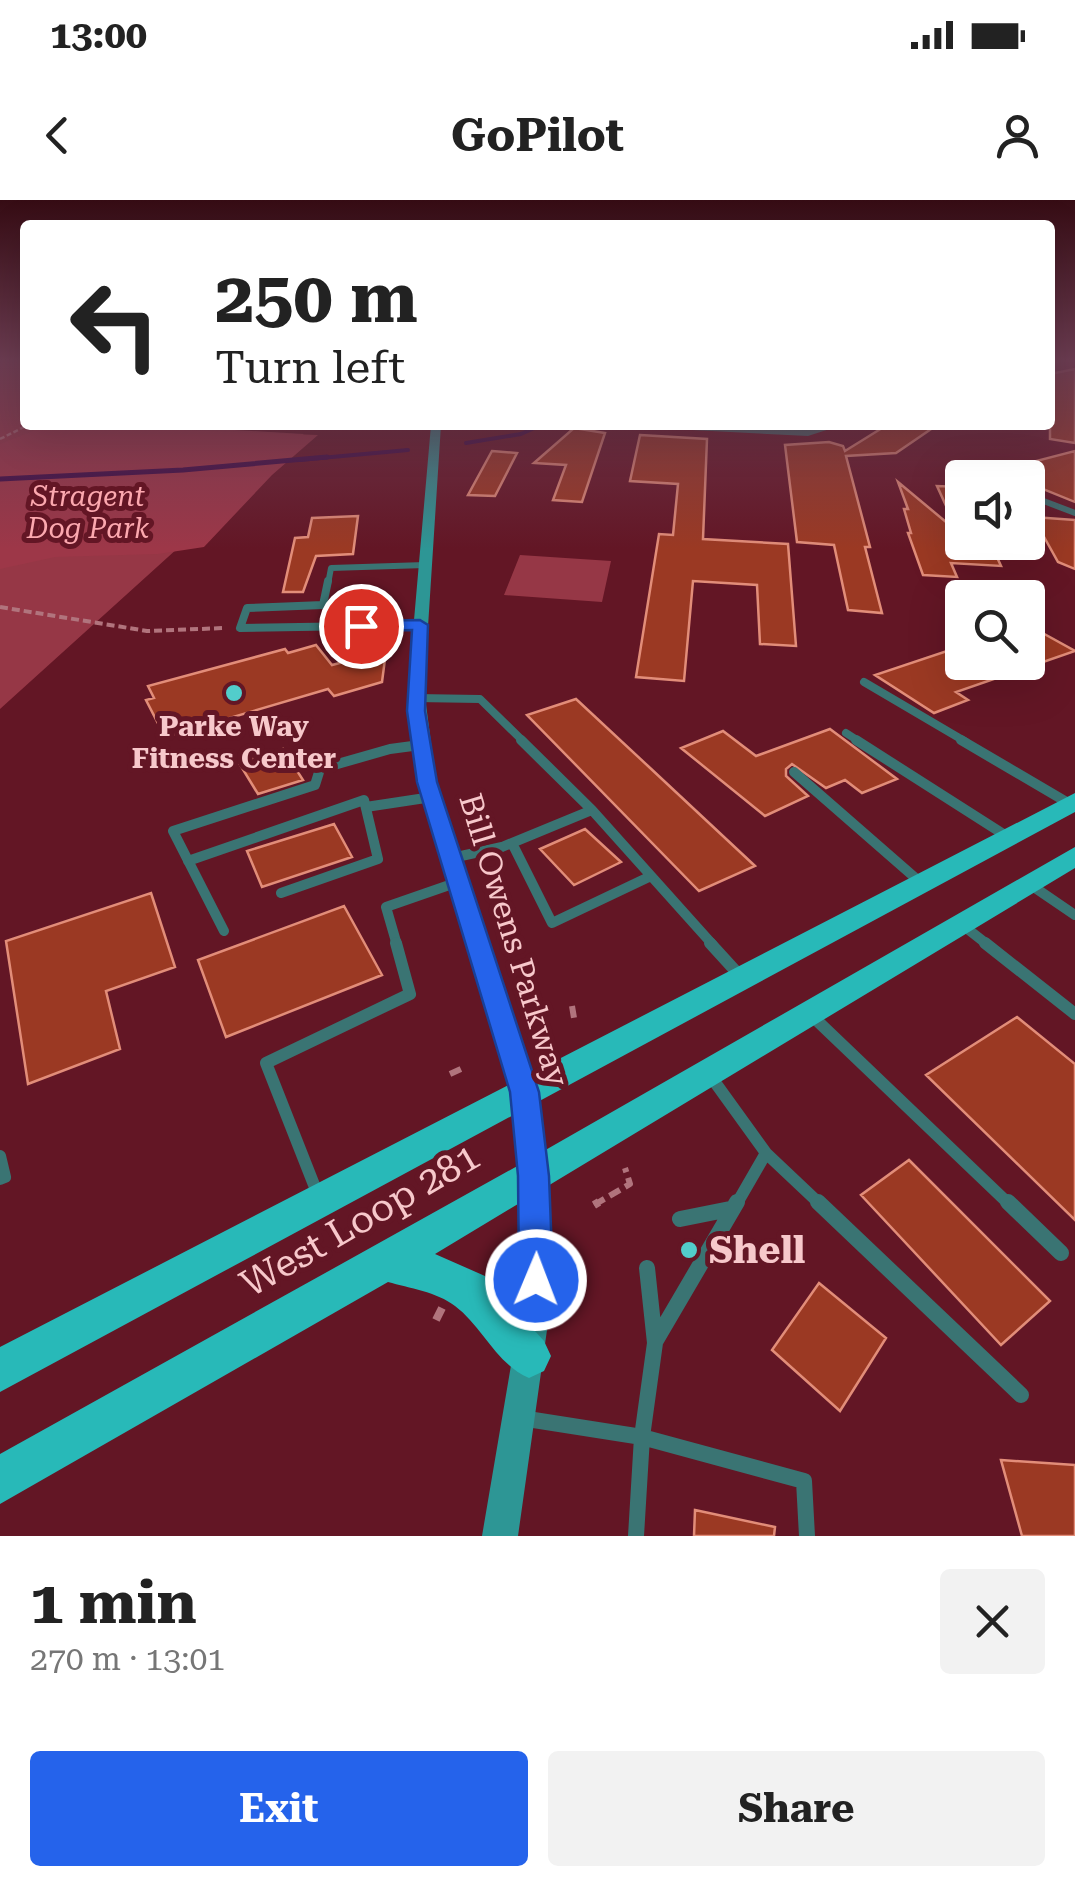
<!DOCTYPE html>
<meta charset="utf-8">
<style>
body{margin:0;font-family:"Roboto Serif",serif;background:#f2f2f2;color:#222;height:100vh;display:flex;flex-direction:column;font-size:38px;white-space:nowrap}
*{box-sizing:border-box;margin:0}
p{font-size:32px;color:#767676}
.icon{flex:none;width:55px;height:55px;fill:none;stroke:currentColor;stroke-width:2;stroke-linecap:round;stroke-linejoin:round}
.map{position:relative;height:1336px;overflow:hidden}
.panel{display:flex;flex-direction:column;background:#fff;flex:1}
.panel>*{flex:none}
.top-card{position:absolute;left:20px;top:20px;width:1035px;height:210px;border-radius:10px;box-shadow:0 10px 40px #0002;background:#fff;color:#222;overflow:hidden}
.fabs{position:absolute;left:945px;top:260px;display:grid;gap:20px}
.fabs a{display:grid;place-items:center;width:100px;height:100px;border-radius:10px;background:#fff;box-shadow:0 10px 40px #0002;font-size:50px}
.pin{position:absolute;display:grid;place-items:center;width:85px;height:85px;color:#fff;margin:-42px;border:5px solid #fff;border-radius:50%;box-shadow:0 2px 10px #0007}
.me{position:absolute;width:110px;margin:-55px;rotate:1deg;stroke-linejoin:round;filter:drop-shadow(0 0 8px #0008)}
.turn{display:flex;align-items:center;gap:35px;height:210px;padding:0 30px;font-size:45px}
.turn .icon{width:130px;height:130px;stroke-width:2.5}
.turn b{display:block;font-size:70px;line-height:85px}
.round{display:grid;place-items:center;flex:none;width:105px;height:105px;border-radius:10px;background:#f2f2f2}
.overview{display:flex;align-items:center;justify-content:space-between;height:170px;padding:0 30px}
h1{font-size:60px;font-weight:700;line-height:75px}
.primary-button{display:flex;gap:20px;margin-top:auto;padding:20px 30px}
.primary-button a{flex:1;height:115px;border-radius:10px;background:#2563eb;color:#fff;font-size:40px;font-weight:700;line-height:115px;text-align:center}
.primary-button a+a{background:#f2f2f2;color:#222}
.status{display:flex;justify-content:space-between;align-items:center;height:70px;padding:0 50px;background:#fff;direction:ltr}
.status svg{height:28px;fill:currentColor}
header{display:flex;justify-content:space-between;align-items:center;height:130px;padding:0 30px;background:#fff;font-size:45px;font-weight:700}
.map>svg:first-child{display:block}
</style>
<div class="status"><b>13:00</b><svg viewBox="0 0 49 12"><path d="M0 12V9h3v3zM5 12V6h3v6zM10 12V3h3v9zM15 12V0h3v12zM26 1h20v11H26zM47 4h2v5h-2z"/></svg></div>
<header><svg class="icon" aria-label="back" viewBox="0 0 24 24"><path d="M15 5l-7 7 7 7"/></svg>GoPilot<svg class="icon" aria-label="person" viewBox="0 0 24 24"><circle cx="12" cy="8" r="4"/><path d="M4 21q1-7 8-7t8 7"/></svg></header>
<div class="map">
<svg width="1075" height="1336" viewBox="0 0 1075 1336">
<rect width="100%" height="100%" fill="#631625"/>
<!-- green -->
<path fill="#963746" d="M0,162H25V225H150L304,234L0,509Z
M520,355L611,361L602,402L504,395Z"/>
<!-- forest -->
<path fill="#9d3748" d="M48,225L318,235L272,275L204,347L158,354L55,357L0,369V244Z"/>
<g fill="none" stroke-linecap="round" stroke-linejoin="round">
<!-- stream-far1 -->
<path stroke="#360a47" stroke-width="4" d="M466,243L521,234L541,225
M299,260L408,250"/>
<!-- stream -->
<path stroke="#360a47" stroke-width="5" d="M0,279L183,270L327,257"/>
</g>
<!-- building -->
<path fill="#9b3923" stroke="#e28d79" stroke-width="2.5" d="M1075,169V243L1050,239V174Z
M887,225H937L896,253L846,256L870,347H865L882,413L848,410L834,345L797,342L785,245L829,242L843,246L845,251Z
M574,228L605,233L582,302L553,300L566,265L534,263Z
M640,235L707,239L703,339L788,344L796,446L760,444L757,385L693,381L684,481L636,477L659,334L673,335L678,284L630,281Z
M492,251L517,253L495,296L468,295Z
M1075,251V302L1028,283V278L998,271Z
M898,282L958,332L937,286L962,287V342H990L1001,366L951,363L957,377L923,375L908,333H911L904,309H908Z
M358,316L353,354L316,356L303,392H283L295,338L308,337L312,318Z
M1033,317L1075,320V369L1058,362Z
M1028,425L1075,451L956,492L968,500L934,513L875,475L962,446V462H1028Z
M316,445L332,465L351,460L385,459L382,482L334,496L328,489L165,537L146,500L154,498L148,486L285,449L288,453Z
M576,499L648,566L755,666L699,691L527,515Z
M830,529L897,579L862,593L845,580L826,588L792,564L786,569V576L808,596L765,616L681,548L723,531L756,556Z
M283,549L303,580L258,594L239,563Z
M334,624L352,657L262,687L247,651Z
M585,629L621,662L574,685L540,649Z
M151,693L175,767L106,791L120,849L28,884L6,741Z
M344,706L382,775L226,837L198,760Z
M1017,817L1075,864V1020L926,875Z
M909,960L1050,1101L1001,1145L861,995Z
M819,1083L886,1138L840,1211L772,1150Z
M1001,1260L1075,1265V1336H1022Z
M695,1310L775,1327L774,1336H694Z"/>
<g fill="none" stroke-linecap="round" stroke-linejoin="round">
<!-- path-far3 -->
<path stroke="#b1747d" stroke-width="2.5" stroke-dasharray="5 2.5" stroke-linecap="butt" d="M0,239L28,225"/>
<!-- path-far2 -->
<path stroke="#b1747d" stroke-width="4" stroke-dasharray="8 4" stroke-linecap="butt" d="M0,407L147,431L225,428"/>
<!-- path-far1 -->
<path stroke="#b1747d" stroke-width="6" stroke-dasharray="12 6" stroke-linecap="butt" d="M572,806L574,818
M450,874L463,868
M594,1005L630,984L625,968"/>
<!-- path -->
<path stroke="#b1747d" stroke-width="8" stroke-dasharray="16 8" stroke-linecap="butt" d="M594,1005L599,1002
M436,1120L442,1108"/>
<!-- service-far4 -->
<path stroke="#3a7473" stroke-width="6" d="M1041,300L1075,313
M328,384L331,368L425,365"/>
<!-- service-far3 -->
<path stroke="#3a7473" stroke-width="8" d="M328,381L323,405L247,408L240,428L420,425
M864,482L966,542
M416,498L480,499L524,542
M846,533L860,542"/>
<!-- service-far2 -->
<path stroke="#3a7473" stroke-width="10" d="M521,540L592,610L713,745
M856,540L1008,637
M961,540L1070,604
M794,572L920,682
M366,607L432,597
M512,643L552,723L651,676
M452,658L502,647L592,610
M188,661L364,600L378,659L281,693
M1028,683L1075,715
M960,723L988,745
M224,731L173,631L315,585L320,569L390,549L420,545
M397,745L386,707L458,682"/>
<!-- service-far1 -->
<path stroke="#3a7473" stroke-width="12" d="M710,743L741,777
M985,743L1075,814
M809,813L1010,1005
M709,874L766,953L821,1005
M0,956L5,977L0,979
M318,995L266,863L410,794L396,743
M736,1005L766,953"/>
<!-- service -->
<path stroke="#3a7473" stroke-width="16" d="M818,1002L1021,1195
M1008,1002L1061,1053
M680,1019L730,1009
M655,1142L737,1002
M521,1218L642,1237L804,1281L807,1336
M636,1336L642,1237L655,1143L647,1068"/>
<!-- minor -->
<path fill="#3a7473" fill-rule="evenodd" d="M1050,162H1061L1050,165Z
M648,225L808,230L842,225L808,236L653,228Z"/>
<!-- secondary -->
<path fill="#2d9695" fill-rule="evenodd" d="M431,225H441L424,489L436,581L538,892L552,1046L547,1130L518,1336H482L517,1130L524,1046L512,892L418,581L408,489Z"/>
<!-- trunk -->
<path fill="#28b9b8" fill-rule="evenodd" d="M1075,593V612L0,1192V1147Z
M1075,647V668L435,1054L485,1076L544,1141L551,1156L544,1171L529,1178C496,1164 483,1127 455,1106C437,1092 409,1088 388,1082L0,1304V1254L521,964Z"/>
</g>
<!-- sky -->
<linearGradient id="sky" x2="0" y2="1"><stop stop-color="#360c14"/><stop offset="0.46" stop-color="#6b3c51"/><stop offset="1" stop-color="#6b3c51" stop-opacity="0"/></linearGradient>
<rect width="1075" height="349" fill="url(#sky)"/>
<!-- route -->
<path fill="#2563eb" stroke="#184099" stroke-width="2.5" d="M420,420L428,425L425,511L437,582L539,892L549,976L553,1080L548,1092L536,1097L524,1092L519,1080L518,976L510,892L417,582L407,511L412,430L361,431L353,426L361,421Z"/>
<!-- markers -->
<g fill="#52cdcb" stroke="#631625" stroke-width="4">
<circle cx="234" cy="493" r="10"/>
<circle cx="689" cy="1050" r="10"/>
</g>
<g text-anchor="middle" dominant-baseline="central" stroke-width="10" stroke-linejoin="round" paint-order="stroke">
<!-- far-park labels -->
<g font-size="28" font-style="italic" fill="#fca8af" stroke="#631625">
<text x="88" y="296">Stragent<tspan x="88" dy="32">Dog Park</tspan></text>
</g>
<!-- far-poi labels -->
<g font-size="28" font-weight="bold" fill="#f7c8cb" stroke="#631625">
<text x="234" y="526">Parke Way<tspan x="234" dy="32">Fitness Center</tspan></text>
</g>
<!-- street labels -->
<g font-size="32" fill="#f7c8cb" stroke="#631625">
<text transform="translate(514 740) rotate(73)">Bill Owens Parkway</text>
</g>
<!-- near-street labels -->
<g font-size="38" fill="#f7c8cb" stroke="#631625">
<text transform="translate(360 1020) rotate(-30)">West Loop 281</text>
</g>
<!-- near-poi labels -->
<g font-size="38" font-weight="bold" fill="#f7c8cb" stroke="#631625" text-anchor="start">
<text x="709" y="1050">Shell</text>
</g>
</g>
</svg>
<div class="fabs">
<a><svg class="icon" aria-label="sound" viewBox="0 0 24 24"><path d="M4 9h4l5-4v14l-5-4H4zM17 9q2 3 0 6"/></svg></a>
<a><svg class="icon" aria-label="search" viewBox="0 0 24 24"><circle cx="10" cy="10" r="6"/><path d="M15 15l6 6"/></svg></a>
</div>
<div class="pin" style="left:361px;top:426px;background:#d93025"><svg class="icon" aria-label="arrive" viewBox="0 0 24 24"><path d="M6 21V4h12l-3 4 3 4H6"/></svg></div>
<svg class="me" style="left:536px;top:1080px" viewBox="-20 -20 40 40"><circle r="17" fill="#2563eb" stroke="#fff" stroke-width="3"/><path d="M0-11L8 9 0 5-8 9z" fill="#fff"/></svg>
<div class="top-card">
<div class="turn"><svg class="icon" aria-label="left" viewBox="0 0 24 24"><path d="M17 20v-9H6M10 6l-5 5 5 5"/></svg><div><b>250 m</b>Turn left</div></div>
</div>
</div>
<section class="panel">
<div class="overview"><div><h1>1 min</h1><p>270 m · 13:01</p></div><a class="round"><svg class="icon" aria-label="close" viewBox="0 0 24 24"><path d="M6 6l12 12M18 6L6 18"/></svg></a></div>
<div class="primary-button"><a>Exit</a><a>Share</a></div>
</section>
